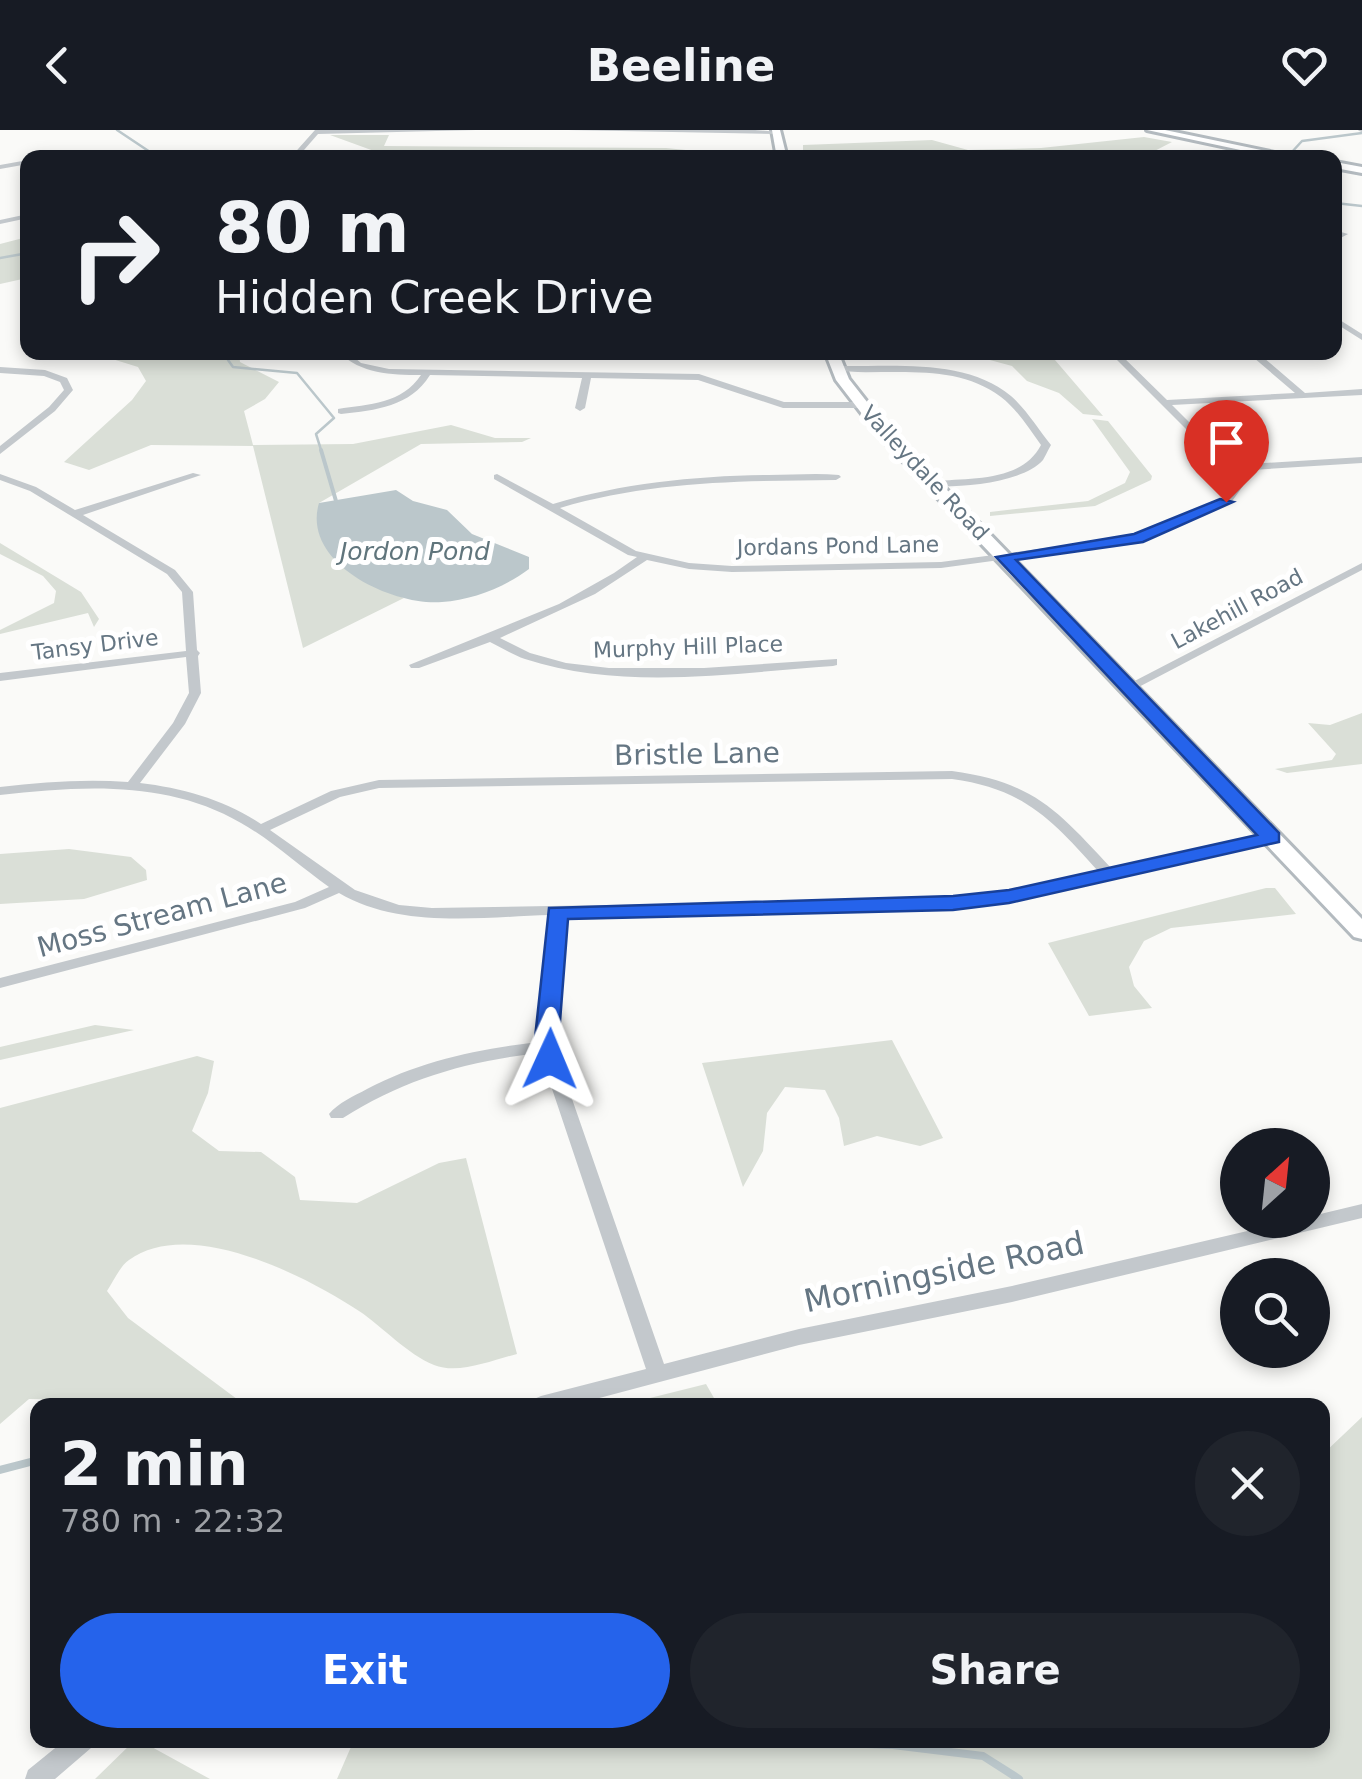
<!DOCTYPE html>
<meta charset="utf-8">
<style>
body{margin:0;font-family:"DejaVu Sans",sans-serif;background:#20242c;color:#f1f3f6;height:100vh;display:flex;flex-direction:column;font-size:38px;white-space:nowrap}
*{box-sizing:border-box;margin:0}
p{font-size:32px;color:#9ea1a6}
.icon{flex:none;width:55px;height:55px;fill:none;stroke:currentColor;stroke-width:2;stroke-linecap:round;stroke-linejoin:round}
.map{position:relative;flex:1;overflow:hidden}
.drawer{position:absolute;left:30px;top:1268px;width:1300px;height:350px;display:flex;flex-direction:column;background:#171b24;border-radius:20px;box-shadow:0 5px 15px #0003}
.drawer>*{flex:none}
.guide{position:absolute;left:20px;top:20px;width:1322px;height:210px;border-radius:20px;box-shadow:0 5px 15px #0003;background:#171b24;color:#f1f3f6;overflow:hidden}
.needle{width:65px;rotate:27deg}
.controls{position:absolute;left:1220px;top:998px;display:grid;gap:20px}
.controls a{display:grid;place-items:center;width:110px;height:110px;border-radius:50%;background:#171b24;box-shadow:0 5px 15px #0003;font-size:50px}
.pin{position:absolute;display:grid;place-items:center;width:85px;height:85px;color:#fff;margin:-102px -42px;border-radius:50% 50% 50% 0;rotate:-45deg;box-shadow:0 0 10px #0007}
.pin .icon{rotate:45deg}
.me{position:absolute;width:110px;margin:-55px;rotate:1deg;stroke-linejoin:round;filter:drop-shadow(0 0 8px #0008)}
.turn{display:flex;align-items:center;gap:35px;height:210px;padding:0 30px;font-size:45px}
.turn .icon{width:130px;height:130px;stroke-width:2.5}
.turn b{display:block;font-size:70px;line-height:85px}
.round{display:grid;place-items:center;flex:none;width:105px;height:105px;border-radius:52px;background:#20242c}
.head{display:flex;align-items:center;justify-content:space-between;height:170px;padding:0 30px}
h1{font-size:60px;font-weight:800;line-height:75px}
.cta{display:flex;gap:20px;margin-top:auto;padding:20px 30px}
.cta a{flex:1;height:115px;border-radius:60px;background:#2563eb;color:#fff;font-size:40px;font-weight:800;line-height:115px;text-align:center}
.cta a+a{background:#20242c;color:#f1f3f6}
header{display:flex;justify-content:space-between;align-items:center;height:130px;padding:0 30px;background:#171b24;font-size:45px;font-weight:800}
.map>svg:first-child{display:block}
</style>
<header><svg class="icon" aria-label="back" viewBox="0 0 24 24"><path d="M15 5l-7 7 7 7"/></svg>Beeline<svg class="icon" aria-label="heart" viewBox="0 0 24 24"><path d="M12 20l-8-8c-3-5 5-10 8-4 3-6 11-1 8 4z"/></svg></header>
<div class="map">
<svg width="1362" height="1649" viewBox="0 0 1362 1649">
<rect width="100%" height="100%" fill="#fafaf8"/>
<!-- green -->
<path fill="#dadfd7" d="M330,5H389L384,16L666,18L755,27H366L374,21Z
M1144,7L1172,12L1141,28L803,27V15L932,10L968,20L1041,18Z
M27,107V148L0,154V114Z
M93,223H239L240,232L279,252L265,269L244,281L253,315L353,314L451,295L495,308H531L522,312L421,314L319,373L363,450L404,468L303,518L253,316L151,315L89,340L64,332L132,270L146,251L138,237Z
M964,223H1049L1103,286L1083,284L1059,263L1027,251L1012,236Z
M1092,289L1108,291L1152,346L1151,350L1095,376L990,386V382L1088,371L1125,353L1130,342Z
M0,413L81,462L99,489L94,497L88,483L0,504V500L54,473L56,461L43,446L0,424Z
M1362,583V634L1287,643L1275,639L1332,630L1336,624L1308,593L1330,595Z
M69,719L131,727L146,740L147,750L84,769L0,774V724Z
M1266,758H1275L1296,784L1171,798L1144,811L1129,837L1134,856L1152,878L1089,886L1048,813Z
M95,895L134,900L0,930V917Z
M892,910L943,1008L920,1016L877,1006L844,1016L839,988L825,960L785,957L767,983L763,1021L743,1057L702,933Z
M197,926L214,931L208,963L192,1001L219,1021L261,1022L295,1047L300,1070L357,1073L439,1033L466,1028L517,1224C492,1230 459,1245 434,1235C407,1224 383,1197 359,1181C306,1146 189,1086 129,1130C120,1136 113,1152 107,1161L128,1188L245,1275H87L88,1270L29,1269L0,1294V978Z
M706,1254L718,1275H622Z
M1362,1287V1649H337L354,1610H1322L1323,1324Z
M135,1610H139L210,1649H95Z"/>
<!-- water -->
<path fill="#bbc7cb" d="M396,360L413,371L447,380L472,404L529,427V439C505,457 472,470 442,472C392,476 301,433 319,373Z"/>
<g fill="none" stroke-linecap="round" stroke-linejoin="round">
<!-- stream-far2 -->
<path stroke="#bbc7cb" stroke-width="2.5" d="M117,0L159,28
M1291,23L1302,11L1362,3
M1335,73L1362,76
M0,128L28,123
M231,222L228,230L233,237L297,243L334,288L316,304L322,323"/>
<!-- stream-far1 -->
<path stroke="#bbc7cb" stroke-width="4" d="M321,320L336,371"/>
<!-- stream -->
<path stroke="#bbc7cb" stroke-width="8" d="M0,1340L38,1330
M761,1610L893,1615L983,1626L1019,1649"/>
<!-- secondary casing -->
<g stroke="#b3babf" stroke-width="6">
<path id="secondary" d="M772,0H780L787,28H777Z
M1147,0H1165L1299,28H1278Z
M1335,32L1362,37V43L1335,38Z
M825,222H838L849,249L889,300L1362,789V809L1354,807L879,306L836,250Z"/>
</g>
<!-- street -->
<path fill="#c3c8cc" fill-rule="evenodd" d="M315,0H476L318,4L297,28H290Z
M568,0H755L779,2L776,4Z
M1358,0H1362V2L1359,1Z
M54,26H102L105,28H51Z
M28,30V34L0,39V35Z
M28,84V88L0,94V90Z
M1341,102L1348,104L1335,111V106Z
M1335,187L1362,204V210L1335,193Z
M338,222H348L361,233L389,239L699,244L784,272H861L865,275L861,278H783L698,250L591,248L585,278L580,281L575,278L582,248L430,245C410,277 376,280 341,284L338,283V279C369,274 402,274 421,245C390,245 362,244 338,222Z
M1109,222H1118L1167,270L1295,263L1247,222H1257L1305,263L1362,259V265L1172,275L1232,335L1362,327V333L1236,341L1243,356L1230,374L1141,411L941,438L732,442L689,439L647,430L595,464L500,508L530,523L566,533L609,538H704L837,529V535L833,536C732,543 623,561 525,529C513,525 502,518 490,512L419,538H411L409,535L559,474L614,443L637,427L628,425L494,349V345L497,344L553,374C624,353 695,346 769,345C792,345 816,343 839,345L841,347L836,350C742,351 651,351 560,378L636,421L689,433L732,436L941,432L1135,406L1222,370L1233,356L1226,339Z
M837,236C892,237 966,228 1011,266C1027,280 1038,299 1051,315C1049,318 1045,327 1043,330C1023,353 959,358 931,356V352L934,351C970,348 1022,352 1041,315C1029,299 1018,280 1001,267C954,231 889,246 834,241L833,239Z
M0,237L45,240L67,248L73,260L55,281L0,324V316L49,277L64,260L60,252L44,246L0,243Z
M193,343L201,345L83,385L175,440L193,462L197,520L200,523L198,526L201,563L185,594L140,653C183,658 225,670 261,694L331,661L379,650L952,641C1034,652 1058,681 1112,739L1272,704L1279,708L1272,712L1009,770L953,777L564,785L554,917L664,1234L799,1199L1012,1156L1295,1090H1312V1086L1362,1074V1088L1012,1172L799,1215L573,1275H531L534,1269L541,1266L646,1239L540,923C468,931 404,949 343,988H331L329,984C338,973 354,966 367,959C420,931 479,919 538,912L550,785C481,787 400,799 339,763L305,778L0,858V848L295,772L329,757C299,736 273,711 241,693C167,650 82,656 0,665V657C43,652 85,649 128,652L173,593L189,563L186,527L0,551V543L186,521L182,462L167,444L30,361L0,350V344L36,357L75,380ZM952,649C1025,659 1052,690 1099,742L1009,762L953,769L432,778L399,775L355,760L270,700L340,667L379,658Z
M1362,433V440L1133,560L1129,561L1123,557Z
M65,1610H95L91,1618L55,1649H25L28,1640Z"/>
<!-- secondary -->
<use href="#secondary" fill="#fff" fill-rule="evenodd"/>
</g>
<!-- route -->
<path fill="#2563eb" stroke="#184099" stroke-width="2.5" d="M1220,369L1233,372L1143,412L1016,430L1279,703V712L1009,773L953,780L568,789L558,917L562,929L550,937L541,935L534,917L549,778L953,766L1009,760L1257,705L996,427L1134,404Z"/>
<g text-anchor="middle" dominant-baseline="central" stroke-width="10" stroke-linejoin="round" paint-order="stroke">
<!-- far-street labels -->
<g font-size="22" fill="#657683" stroke="#fff">
<text transform="translate(925 343) rotate(47)">Valleydale Road</text>
<text transform="translate(838 416) rotate(-1)">Jordans Pond Lane</text>
<text transform="translate(1237 479) rotate(-28)">Lakehill Road</text>
<text transform="translate(95 515) rotate(-7)">Tansy Drive</text>
<text transform="translate(688 517) rotate(-2)">Murphy Hill Place</text>
</g>
<!-- far-water labels -->
<g font-size="25" font-style="italic" fill="#60757c" stroke="#fff">
<text x="415" y="421">Jordon Pond</text>
</g>
<!-- street labels -->
<g font-size="28" fill="#657683" stroke="#fff">
<text transform="translate(697 624) rotate(-1)">Bristle Lane</text>
<text transform="translate(162 785) rotate(-15)">Moss Stream Lane</text>
</g>
<!-- near-street labels -->
<g font-size="32" fill="#657683" stroke="#fff">
<text transform="translate(944 1142) rotate(-12)">Morningside Road</text>
</g>
</g>
</svg>
<div class="controls">
<a><svg class="needle" viewBox="-14 -14 28 28"><path d="M0-13l5 13h-10z" fill="#e53935"/><path d="M0 13l5-13h-10z" fill="#9ea1a6"/></svg></a>
<a><svg class="icon" aria-label="search" viewBox="0 0 24 24"><circle cx="10" cy="10" r="6"/><path d="M15 15l6 6"/></svg></a>
</div>
<div class="pin" style="left:1226px;top:372px;background:#d93025"><svg class="icon" aria-label="arrive" viewBox="0 0 24 24"><path d="M6 21V4h12l-3 4 3 4H6"/></svg></div>
<svg class="me" style="left:550px;top:929px" viewBox="-20 -20 40 40"><path d="M0-17L14 15 0 8-14 15z" fill="#2563eb" stroke="#fff" stroke-width="4"/></svg>
<div class="guide">
<div class="turn"><svg class="icon" aria-label="right" viewBox="0 0 24 24"><path d="M7 20v-9h11M14 6l5 5-5 5"/></svg><div><b>80 m</b>Hidden Creek Drive</div></div>
</div>
<section class="drawer">
<div class="head"><div><h1>2 min</h1><p>780 m · 22:32</p></div><a class="round"><svg class="icon" aria-label="close" viewBox="0 0 24 24"><path d="M6 6l12 12M18 6L6 18"/></svg></a></div>
<div class="cta"><a>Exit</a><a>Share</a></div>
</section>
</div>
